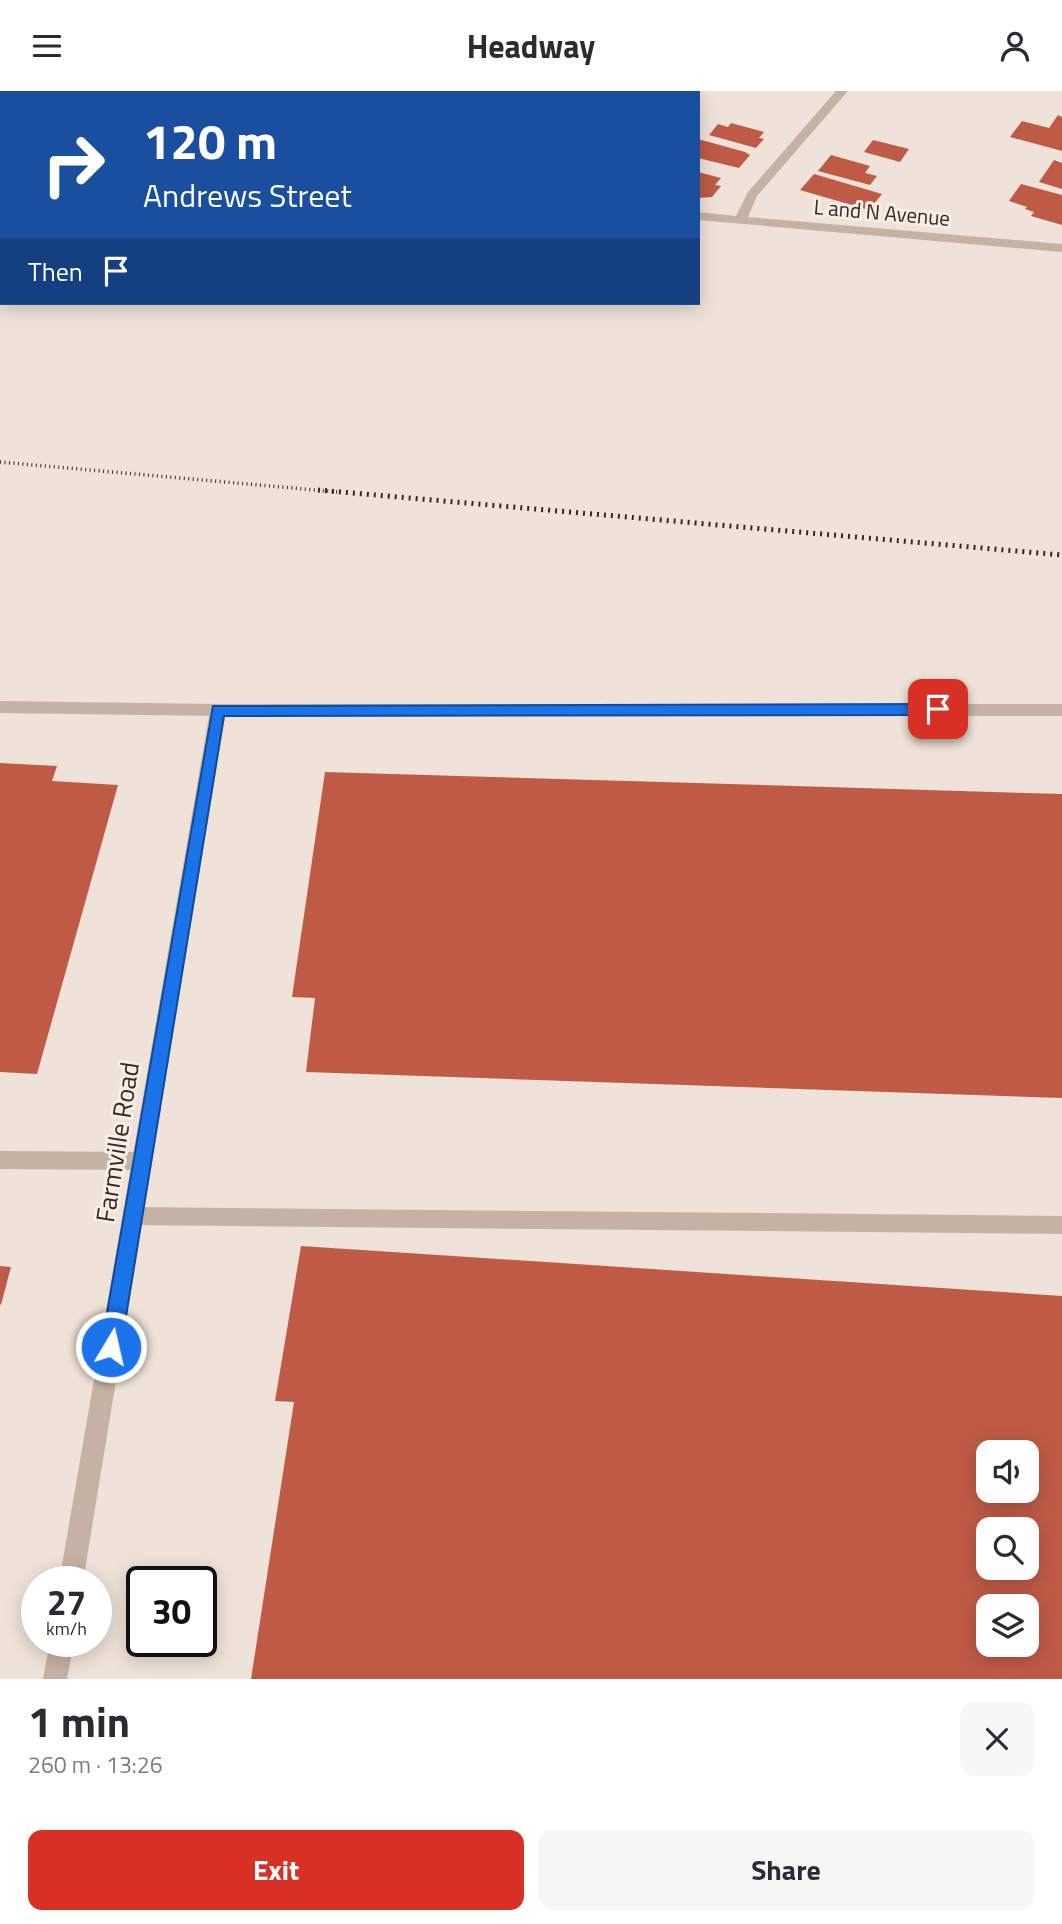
<!DOCTYPE html>
<meta charset="utf-8">
<style>
body{margin:0;font-family:"Titillium Web",sans-serif;background:#f7f7f7;color:#2b2b33;height:100vh;display:flex;flex-direction:column;font-size:26px;white-space:nowrap}
*{box-sizing:border-box;margin:0}
p{font-size:23px;color:#7c7c81}
.icon{flex:none;width:38px;height:38px;fill:none;stroke:currentColor;stroke-width:2;stroke-linecap:round;stroke-linejoin:round}
.map{position:relative;height:1588px;overflow:hidden}
.panel{display:flex;flex-direction:column;background:#fff;flex:1}
.panel>*{flex:none}
.banner{position:absolute;left:0px;top:0px;width:700px;height:214px;box-shadow:0 4px 18px #0003;background:#1a4fa0;color:#fff;overflow:hidden}
.fabs{position:absolute;left:976px;top:1349px;display:grid;gap:14px}
.fabs a{display:grid;place-items:center;width:63px;height:63px;border-radius:14px;background:#fff;box-shadow:0 4px 18px #0003;font-size:35px}
.speed{position:absolute;left:21px;top:1475px;display:flex;gap:14px;font-size:35px;font-weight:700;text-align:center}
.speed>*{display:grid;place-content:center;width:91px;height:91px;border-radius:50%;background:#fff;box-shadow:0 4px 18px #0003;line-height:1}
.speed small{font-size:18px;font-weight:400}
.speed .limit{border:4px solid #111;border-radius:10px;background:#fff;color:#111}
.pin{position:absolute;display:grid;place-items:center;width:60px;height:60px;color:#fff;margin:-30px;border-radius:14px;box-shadow:0 4px 10px #0006}
.me{position:absolute;width:77px;margin:-38px;rotate:9deg;stroke-linejoin:round;filter:drop-shadow(0 0 5px #0008)}
.turn{display:flex;align-items:center;gap:24px;height:147px;padding:0 28px;font-size:32px}
.turn .icon{width:91px;height:91px;stroke-width:2.5}
.turn b{display:block;font-size:49px;line-height:60px}
.then{display:flex;align-items:center;height:66px;padding:0 28px;background:#0003;gap:14px;font-size:26px}
.round{display:grid;place-items:center;flex:none;width:74px;height:74px;border-radius:14px;background:#f7f7f7}
.summary{display:flex;align-items:center;justify-content:space-between;height:119px;padding:0 28px}
h1{font-size:42px;font-weight:700;line-height:52px}
.primary-button{display:flex;gap:14px;margin-top:auto;padding:14px 28px}
.primary-button a{flex:1;height:80px;border-radius:14px;background:#d93025;color:#fff;font-size:28px;font-weight:700;line-height:80px;text-align:center}
.primary-button a+a{background:#f7f7f7;color:#2b2b33}
header{display:flex;justify-content:space-between;align-items:center;height:91px;padding:0 28px;background:#fff;font-size:32px;font-weight:700}
.map>svg:first-child{display:block}
</style>
<header><svg class="icon" aria-label="menu" viewBox="0 0 24 24"><path d="M4 6h16M4 12h16M4 18h16"/></svg>Headway<svg class="icon" aria-label="person" viewBox="0 0 24 24"><circle cx="12" cy="8" r="4"/><path d="M4 21q1-7 8-7t8 7"/></svg></header>
<div class="map">
<svg width="1062" height="1588" viewBox="0 0 1062 1588">
<rect width="100%" height="100%" fill="#efe2d8"/>
<!-- building -->
<path fill="#bf5a47" fill-rule="evenodd" d="M1058,24L1062,26V60L1010,46L1022,30L1049,37Z
M731,32L764,41L759,47L764,48L756,57L709,44L718,33L728,36Z
M698,48L745,61L750,64L739,77L698,67Z
M873,49L909,58L900,71L864,61Z
M831,64L870,75L865,82L877,85L870,94L818,80Z
M1054,69L1062,72V98L1039,91Z
M698,81L721,87L715,94L721,95L712,106L698,107Z
M814,83L882,103L869,119L800,99Z
M1021,93L1062,104V134L1031,125L1034,121L1025,118L1027,116L1009,110Z
M0,672L57,675L52,690L118,694L37,983L0,981Z
M325,681L1062,703V1007L306,981L315,907L292,906Z
M301,1155L1062,1205V1588H251L294,1311L275,1310ZM989,1362H1027V1400H989ZM989,1438H1027V1477H989ZM989,1516H1027V1554H989Z
M0,1175L11,1176L1,1214L0,1213Z"/>
<g fill="none" stroke-linecap="round" stroke-linejoin="round">
<!-- lane -->
<path fill="#c6b2a5" fill-rule="evenodd" d="M0,610L218,613H1062V625H218L0,622Z
M0,1060L142,1061L149,1064L152,1070L149,1076L142,1079L0,1078Z
M133,1116L1062,1125V1143L133,1134L126,1132L123,1125L126,1118Z"/>
<!-- street -->
<path fill="#c6b2a5" fill-rule="evenodd" d="M131,0H143L130,2Z
M479,0H491L478,2Z
M836,0H848L757,105L748,126L1062,153V161L698,129V121L736,125L748,101Z
M0,69H2V75H0Z
M218,613L226,619L83,1491H59L210,619Z
M50,1550H74L67,1588H43Z"/>
<!-- rail-far1 -->
<path stroke="#332926" stroke-width="3.5" stroke-dasharray="1 3.5" stroke-linecap="butt" d="M0,371L338,401"/>
<!-- rail -->
<path stroke="#332926" stroke-width="5" stroke-dasharray="2 5" stroke-linecap="butt" d="M318,399L1062,464"/>
</g>
<!-- route -->
<path fill="#1a73e8" stroke="#114b97" stroke-width="2" d="M938,613L945,618L938,624L224,625L121,1256L118,1262L111,1265L104,1262L101,1256L213,615Z"/>
<g text-anchor="middle" dominant-baseline="central" stroke-width="6" stroke-linejoin="round" paint-order="stroke">
<!-- far-street labels -->
<g font-size="21" fill="#332926" stroke="#f7ede4">
<text transform="translate(882 121) rotate(5)">L and N Avenue</text>
</g>
<!-- street labels -->
<g font-size="26" fill="#332926" stroke="#f7ede4">
<text transform="translate(117 1051) rotate(-81)">Farmville Road</text>
</g>
</g>
</svg>
<div class="fabs">
<a><svg class="icon" aria-label="sound" viewBox="0 0 24 24"><path d="M4 9h4l5-4v14l-5-4H4zM17 9q2 3 0 6"/></svg></a>
<a><svg class="icon" aria-label="search" viewBox="0 0 24 24"><circle cx="10" cy="10" r="6"/><path d="M15 15l6 6"/></svg></a>
<a><svg class="icon" aria-label="layers" viewBox="0 0 24 24"><path d="M12 4l9 5-9 5-9-5zM3 14l9 5 9-5"/></svg></a>
</div>
<div class="speed"><div>27<small>km/h</small></div><div class="limit">30</div></div>
<div class="pin" style="left:938px;top:618px;background:#d93025"><svg class="icon" aria-label="arrive" viewBox="0 0 24 24"><path d="M6 21V4h12l-3 4 3 4H6"/></svg></div>
<svg class="me" style="left:111px;top:1256px" viewBox="-20 -20 40 40"><circle r="17" fill="#1a73e8" stroke="#fff" stroke-width="3"/><path d="M0-11L8 9 0 5-8 9z" fill="#fff"/></svg>
<div class="banner">
<div class="turn"><svg class="icon" aria-label="right" viewBox="0 0 24 24"><path d="M7 20v-9h11M14 6l5 5-5 5"/></svg><div><b>120 m</b>Andrews Street</div></div>
<div class="then">Then<svg class="icon" aria-label="arrive" viewBox="0 0 24 24"><path d="M6 21V4h12l-3 4 3 4H6"/></svg></div>
</div>
</div>
<section class="panel">
<div class="summary"><div><h1>1 min</h1><p>260 m · 13:26</p></div><a class="round"><svg class="icon" aria-label="close" viewBox="0 0 24 24"><path d="M6 6l12 12M18 6L6 18"/></svg></a></div>
<div class="primary-button"><a>Exit</a><a>Share</a></div>
</section>
